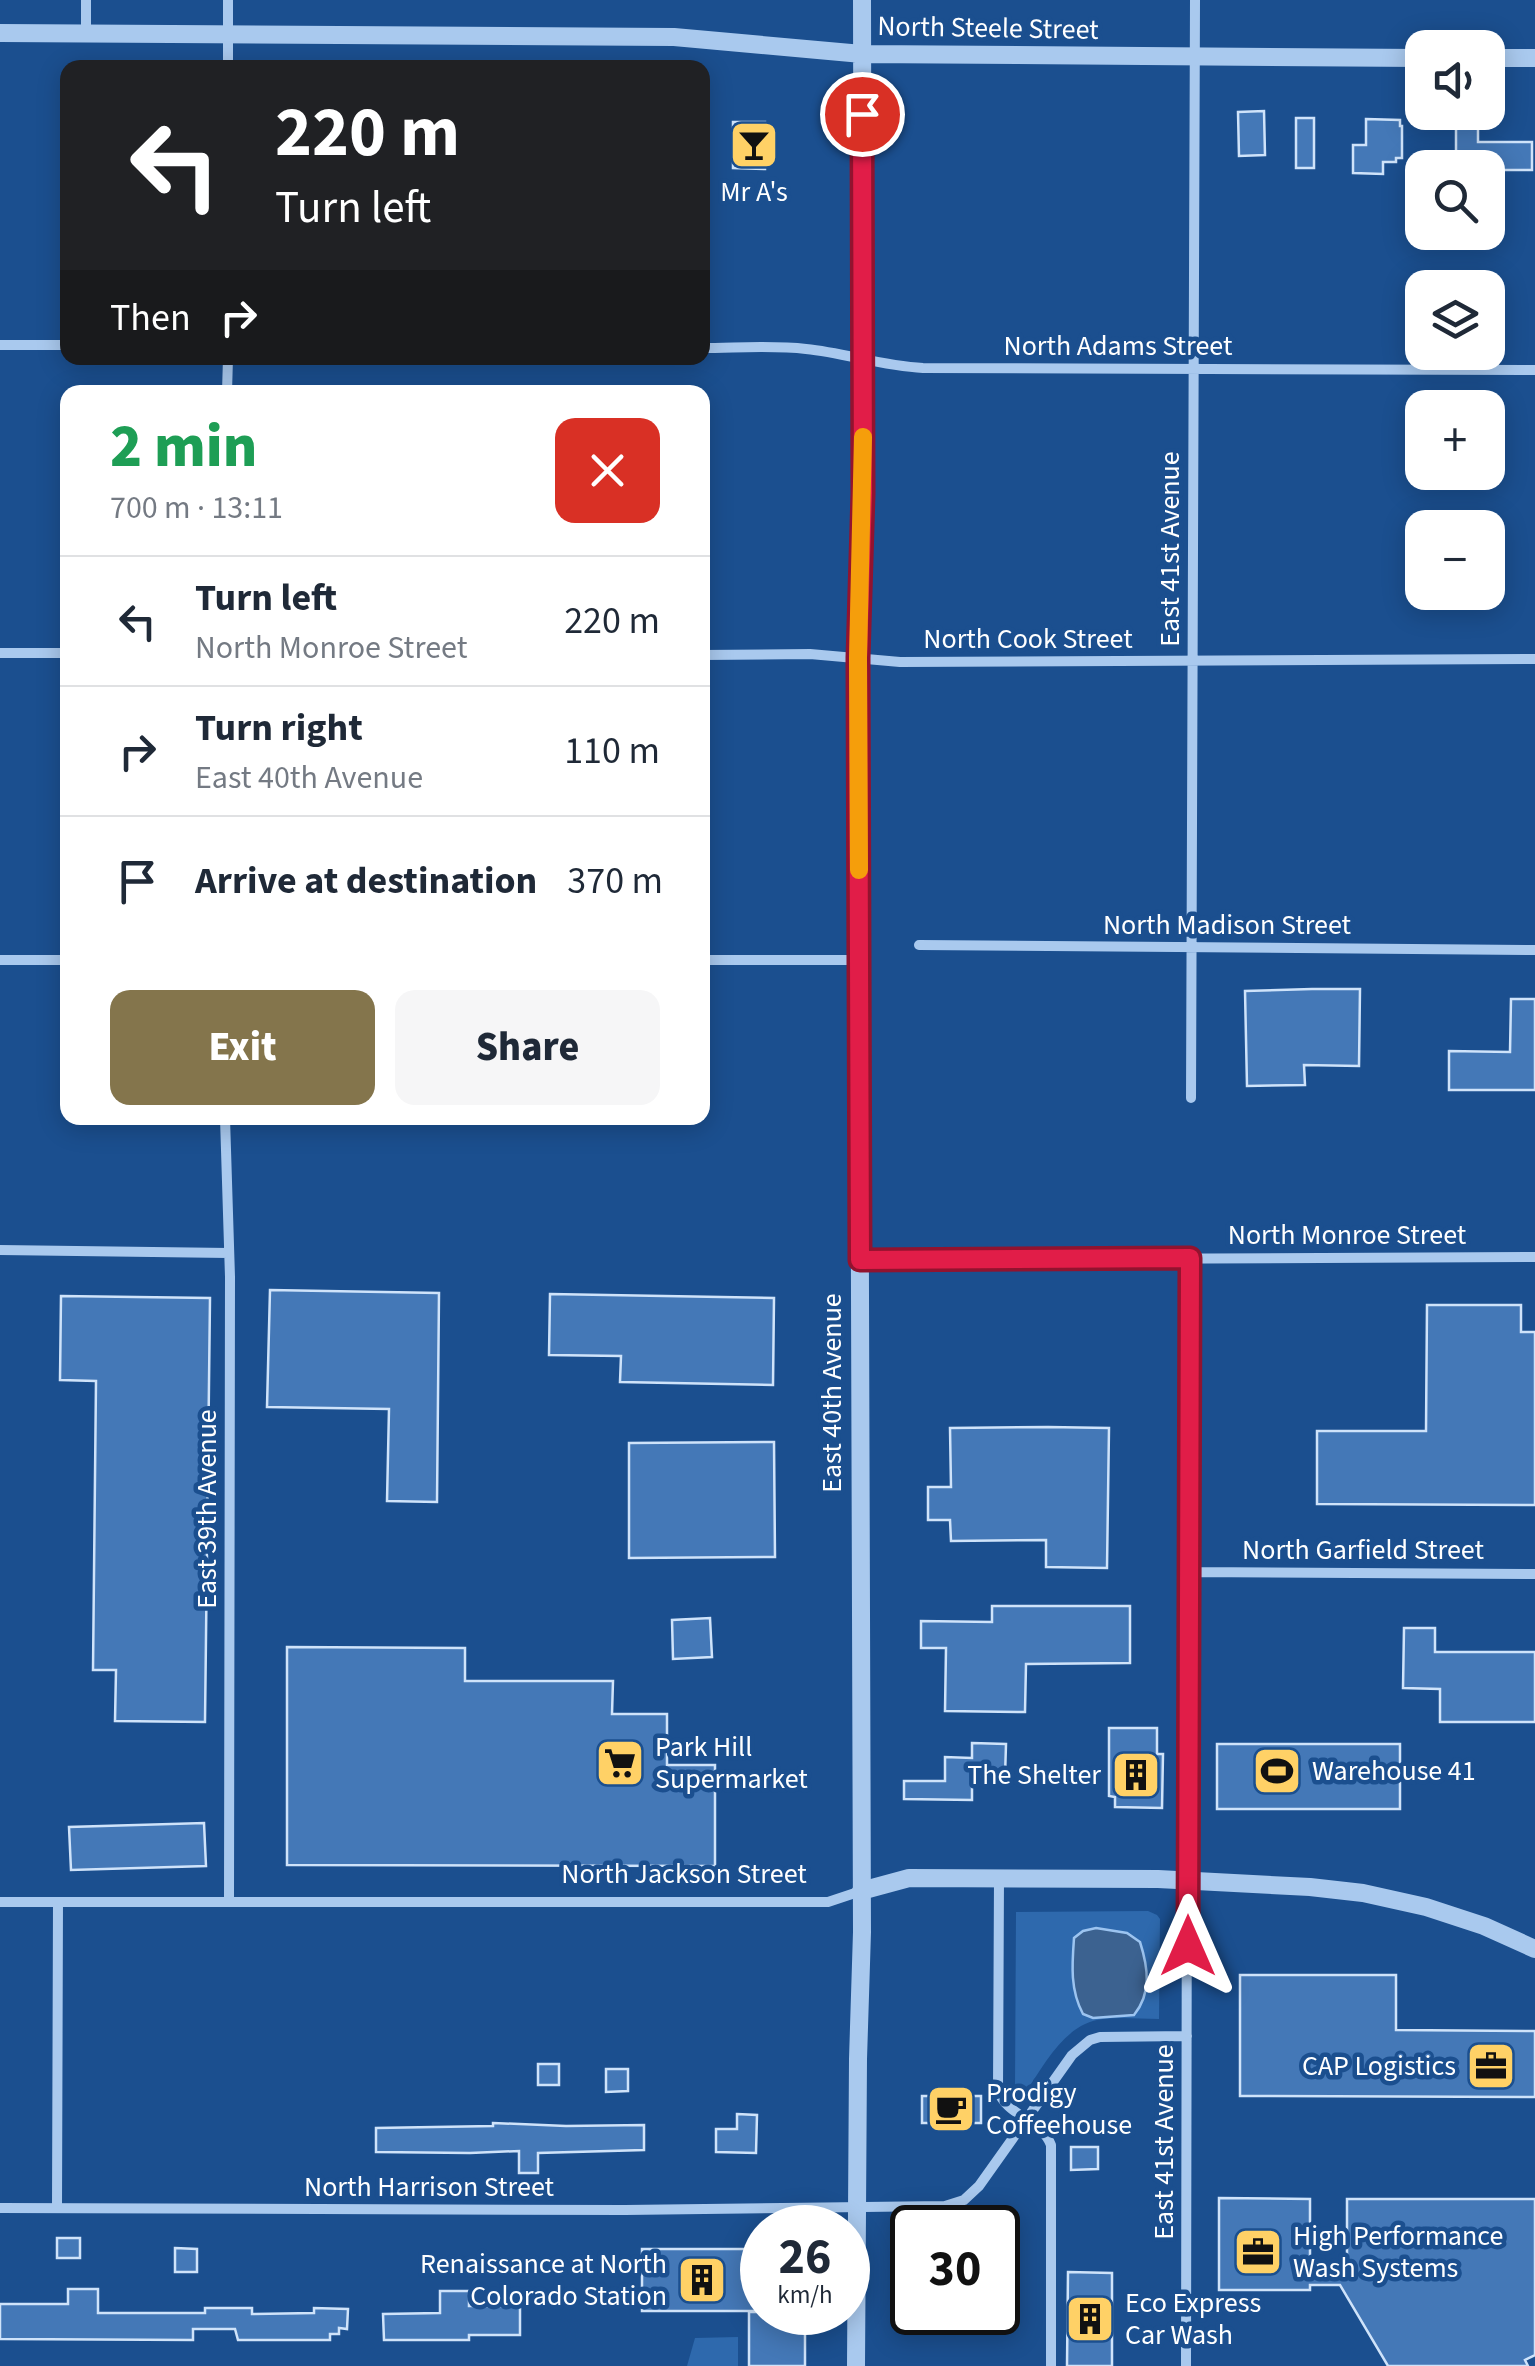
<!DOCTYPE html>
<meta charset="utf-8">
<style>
body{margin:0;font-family:"Source Sans 3",sans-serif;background:#f6f6f7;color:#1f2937;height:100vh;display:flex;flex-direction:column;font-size:38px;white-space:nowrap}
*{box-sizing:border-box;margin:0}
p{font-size:32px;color:#747a83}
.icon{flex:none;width:55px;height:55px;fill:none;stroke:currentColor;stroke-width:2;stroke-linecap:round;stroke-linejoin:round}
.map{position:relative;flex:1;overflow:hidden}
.details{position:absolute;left:60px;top:385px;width:650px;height:740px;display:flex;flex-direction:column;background:#fff;border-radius:20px;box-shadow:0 5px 25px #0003}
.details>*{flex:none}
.guide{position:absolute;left:60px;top:60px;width:650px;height:305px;border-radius:20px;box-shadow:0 5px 25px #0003;background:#202124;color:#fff;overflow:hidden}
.tools{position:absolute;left:1405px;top:30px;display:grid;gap:20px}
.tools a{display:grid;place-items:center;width:100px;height:100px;border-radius:20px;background:#fff;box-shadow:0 5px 25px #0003;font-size:50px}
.speed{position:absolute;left:740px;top:2205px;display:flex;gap:20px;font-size:50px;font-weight:700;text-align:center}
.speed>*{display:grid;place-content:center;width:130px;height:130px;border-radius:50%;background:#fff;box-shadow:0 5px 25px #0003;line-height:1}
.speed small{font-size:25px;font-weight:400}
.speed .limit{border:5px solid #111;border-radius:15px;background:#fff;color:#111}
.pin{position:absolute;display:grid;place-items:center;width:85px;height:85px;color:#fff;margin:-42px;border:5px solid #fff;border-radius:50%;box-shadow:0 2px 10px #0007}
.me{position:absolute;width:110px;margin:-55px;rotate:0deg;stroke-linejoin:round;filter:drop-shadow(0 0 8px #0008)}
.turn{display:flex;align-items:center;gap:35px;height:210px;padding:0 50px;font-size:45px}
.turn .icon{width:130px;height:130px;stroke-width:2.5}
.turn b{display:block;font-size:70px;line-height:85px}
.then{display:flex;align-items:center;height:95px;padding:0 50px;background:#0003;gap:20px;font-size:38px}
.round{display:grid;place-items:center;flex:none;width:105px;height:105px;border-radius:20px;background:#f6f6f7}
.overview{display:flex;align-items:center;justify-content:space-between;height:170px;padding:0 50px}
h1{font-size:60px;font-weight:800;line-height:75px;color:#1e9e55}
.button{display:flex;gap:20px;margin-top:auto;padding:20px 50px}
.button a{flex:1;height:115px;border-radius:20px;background:#84754c;color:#fff;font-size:40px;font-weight:800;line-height:115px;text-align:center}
.button a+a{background:#f6f6f7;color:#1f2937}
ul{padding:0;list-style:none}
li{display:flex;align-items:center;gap:30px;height:130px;padding:0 50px;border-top:2px solid #e0e1e3}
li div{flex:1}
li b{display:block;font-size:38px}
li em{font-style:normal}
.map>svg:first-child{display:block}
</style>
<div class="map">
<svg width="1535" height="2366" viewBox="0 0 1535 2366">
<rect width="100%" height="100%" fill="#1b4f8f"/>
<!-- green -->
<path fill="#2e69ad" d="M1148,1911L1157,1915L1160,1919L1159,2019C1141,2019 1121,2017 1103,2019C1065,2023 1045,2064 1025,2093H1017L1015,2089L1016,1912Z
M738,2337V2366H687L695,2338Z"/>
<!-- water -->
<path fill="#3c6290" stroke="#9cc4f0" stroke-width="2.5" d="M1096,1928L1127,1933L1140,1942C1148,1967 1152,1993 1134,2015L1093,2018L1083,2014C1070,1990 1072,1965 1074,1938L1083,1931Z"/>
<!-- building -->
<path fill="#4478b7" stroke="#cfe3fa" stroke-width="2.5" d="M1264,111L1265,155L1239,156L1238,112Z
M1456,113H1478V142H1532V170H1491L1492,157H1456Z
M1296,118H1314V168H1296Z
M1366,119L1400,120V126H1402V158H1396V162H1383V174L1353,173V145H1366Z
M733,122H765V169L733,168Z
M1312,989H1360L1359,1066L1304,1065L1305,1085L1247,1086L1245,991Z
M1511,999H1535V1090H1449V1051L1510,1052Z
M270,1290L439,1293L437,1502L387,1501L389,1409L267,1407Z
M550,1294L774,1298L773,1385L620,1382L621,1356L549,1355Z
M61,1296L210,1298L205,1722L115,1721L116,1670H93L96,1381L60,1380Z
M1427,1305H1521V1332H1535V1505L1317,1504V1431H1426Z
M1048,1427L1109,1428L1107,1568L1046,1567V1540L951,1541L950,1520H928V1487H951L950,1428Z
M774,1442L775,1557L629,1558V1443Z
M992,1606H1130V1663L1026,1664L1025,1712L945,1711L946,1648H921V1621L992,1622Z
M710,1618L712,1657L673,1659L672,1620Z
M1404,1628H1435V1652H1535V1722H1440V1689L1403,1688Z
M287,1647L465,1648V1681H613L612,1714H667V1765H715V1866L287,1865Z
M1109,1728H1157V1754H1163L1162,1808L1115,1807V1797L1109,1796Z
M972,1743L1006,1744L1005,1777H972V1800L904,1799V1781H945V1757L972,1758Z
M1217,1744H1400V1809H1217Z
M204,1823L206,1866L71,1870L69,1827Z
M1240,1975H1396V2030L1535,2031V2097L1240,2096Z
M538,2064H559V2085H538Z
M606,2069H628V2091L606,2092Z
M922,2096H981V2123H922Z
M737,2114L757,2115L756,2153L716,2152V2129H737Z
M493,2123L566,2126L644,2125V2150L538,2153V2173H519V2151L470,2153L376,2152V2128L493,2126Z
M1071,2147H1098V2169L1071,2170Z
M1219,2198L1310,2199V2267H1347V2199H1535V2355L1525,2360L1528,2366H1388L1340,2285H1310V2290H1219Z
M57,2238H80V2258H57Z
M175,2248L197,2249V2272H175Z
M642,2249H762V2311H642Z
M1068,2272L1112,2273V2366H1067Z
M68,2289H98V2313H205V2308H252V2314L314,2313V2308L348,2309L347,2329L339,2328V2334H330V2340H238L235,2329H193V2340L0,2339V2304H68Z
M440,2291H469V2306H520V2335H469V2340H384L383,2314L440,2313Z
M749,2312H805V2366H749Z"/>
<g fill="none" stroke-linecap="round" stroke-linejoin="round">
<!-- minor -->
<path stroke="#a9c9ee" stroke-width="10" d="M86,0V33
M228,68V0
M0,345H68
M702,348C736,348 772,345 806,349C846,353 881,366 923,368L1535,370
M227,392L228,358
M0,653H68
M702,655L810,654L900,662L1535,659
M919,945L1535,950
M0,960H68
M702,960H859
M1191,1098L1195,0
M225,1118L230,1277L229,1901
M0,1250L229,1253
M860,1260L1535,1257
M1190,1572L1535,1574
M999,1878L998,2090C1006,2116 1041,2119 1051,2145V2366
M0,1902H828L861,1891
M0,2208L625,2210L945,2206L964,2200L979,2186L1072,2055L1090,2040L1100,2037L1187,2036
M57,2208L58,1902
M1186,2366L1187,1821L1190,1713V1258"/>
<!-- tertiary -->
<path stroke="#a9c9ee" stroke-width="18" d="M0,33L674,37L862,54L1422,58
M1488,58H1535
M861,1891L909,1878L1158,1879L1310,1887L1363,1893L1426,1907L1484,1926L1535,1949
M856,2366L858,2059L862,1932L858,658L863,493L862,0"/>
</g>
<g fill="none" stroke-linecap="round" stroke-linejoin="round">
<!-- route casing -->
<g stroke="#92132f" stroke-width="25">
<path id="route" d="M862,114L863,493L858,658L860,1260L1190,1258L1188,1946"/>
</g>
<!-- route -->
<use href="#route" stroke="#e11d48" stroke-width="18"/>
<!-- slow -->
<path stroke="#f59e0b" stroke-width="18" d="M859,870L858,658L863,437"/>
</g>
<!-- icons -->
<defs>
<g id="bar-square" transform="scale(2.5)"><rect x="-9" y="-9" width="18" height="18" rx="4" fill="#ffd166" stroke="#1b4f8f"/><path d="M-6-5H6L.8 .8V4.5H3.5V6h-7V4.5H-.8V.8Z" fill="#111"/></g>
<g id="supermarket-square" transform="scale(2.5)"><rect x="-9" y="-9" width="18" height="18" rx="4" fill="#ffd166" stroke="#1b4f8f"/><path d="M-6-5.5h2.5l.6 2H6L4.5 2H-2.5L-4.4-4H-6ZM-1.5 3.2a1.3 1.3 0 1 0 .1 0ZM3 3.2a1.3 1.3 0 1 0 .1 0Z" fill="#111"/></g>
<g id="stadium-square" transform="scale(2.5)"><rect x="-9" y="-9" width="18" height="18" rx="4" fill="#ffd166" stroke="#1b4f8f"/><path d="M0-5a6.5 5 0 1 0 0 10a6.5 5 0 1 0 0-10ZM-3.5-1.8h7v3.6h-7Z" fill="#111"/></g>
<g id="building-square" transform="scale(2.5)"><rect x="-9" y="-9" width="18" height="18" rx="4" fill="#ffd166" stroke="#1b4f8f"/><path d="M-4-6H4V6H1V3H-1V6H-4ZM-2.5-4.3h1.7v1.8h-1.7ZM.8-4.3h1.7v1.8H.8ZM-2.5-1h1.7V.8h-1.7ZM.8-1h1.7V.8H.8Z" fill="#111"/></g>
<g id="office-square" transform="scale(2.5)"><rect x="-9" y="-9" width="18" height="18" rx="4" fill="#ffd166" stroke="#1b4f8f"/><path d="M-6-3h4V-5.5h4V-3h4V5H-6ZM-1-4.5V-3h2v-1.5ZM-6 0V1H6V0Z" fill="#111"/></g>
<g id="cafe-square" transform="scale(2.5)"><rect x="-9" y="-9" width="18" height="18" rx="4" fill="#ffd166" stroke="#1b4f8f"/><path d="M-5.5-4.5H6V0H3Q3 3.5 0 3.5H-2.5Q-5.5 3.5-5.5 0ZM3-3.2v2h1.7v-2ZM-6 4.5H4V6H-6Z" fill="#111"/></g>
</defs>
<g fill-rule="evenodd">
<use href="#bar-square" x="754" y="145"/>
<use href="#supermarket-square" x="620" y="1763"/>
<use href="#stadium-square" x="1277" y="1771"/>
<use href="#building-square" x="1136" y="1775"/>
<use href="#office-square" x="1491" y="2066"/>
<use href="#cafe-square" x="951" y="2109"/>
<use href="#office-square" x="1258" y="2252"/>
<use href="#building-square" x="702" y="2280"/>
<use href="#building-square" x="1090" y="2319"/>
</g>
<g text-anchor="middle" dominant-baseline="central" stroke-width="9" stroke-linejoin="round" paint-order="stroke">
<!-- street labels -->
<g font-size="28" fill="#fff" stroke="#1b4f8f">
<text transform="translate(988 28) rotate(1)">North Steele Street</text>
<text x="1118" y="346">North Adams Street</text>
<text transform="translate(1170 549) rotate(-90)">East 41st Avenue</text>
<text x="1028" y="639">North Cook Street</text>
<text x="1227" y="925">North Madison Street</text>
<text x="1347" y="1235">North Monroe Street</text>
<text transform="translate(832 1393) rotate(-90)">East 40th Avenue</text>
<text transform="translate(207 1509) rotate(-90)">East 39th Avenue</text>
<text x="1363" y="1550">North Garfield Street</text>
<text x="684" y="1874">North Jackson Street</text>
<text transform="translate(1164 2142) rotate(-90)">East 41st Avenue</text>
<text x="429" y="2187">North Harrison Street</text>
</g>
<!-- poi labels -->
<g font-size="28" fill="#fff" stroke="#1b4f8f" text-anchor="start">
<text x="754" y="192" text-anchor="middle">Mr A's</text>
<text x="655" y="1747">Park Hill<tspan x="655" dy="32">Supermarket</tspan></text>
<text x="1312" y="1771">Warehouse 41</text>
<text x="1101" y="1775" text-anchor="end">The Shelter</text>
<text x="1456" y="2066" text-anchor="end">CAP Logistics</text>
<text x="986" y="2093">Prodigy<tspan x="986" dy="32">Coffeehouse</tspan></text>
<text x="1293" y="2236">High Performance<tspan x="1293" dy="32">Wash Systems</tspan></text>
<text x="667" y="2264" text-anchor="end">Renaissance at North<tspan x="667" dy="32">Colorado Station</tspan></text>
<text x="1125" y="2303">Eco Express<tspan x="1125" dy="32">Car Wash</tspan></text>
</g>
</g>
</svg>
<div class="tools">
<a><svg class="icon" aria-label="sound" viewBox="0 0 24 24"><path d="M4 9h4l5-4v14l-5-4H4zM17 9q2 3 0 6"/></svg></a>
<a><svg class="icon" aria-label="search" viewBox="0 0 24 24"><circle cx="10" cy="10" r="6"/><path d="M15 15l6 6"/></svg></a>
<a><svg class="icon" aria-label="layers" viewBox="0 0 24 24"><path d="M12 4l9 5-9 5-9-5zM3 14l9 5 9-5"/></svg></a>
<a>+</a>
<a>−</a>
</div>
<div class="speed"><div>26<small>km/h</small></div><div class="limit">30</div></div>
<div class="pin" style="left:862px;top:114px;background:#d93025"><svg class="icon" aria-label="arrive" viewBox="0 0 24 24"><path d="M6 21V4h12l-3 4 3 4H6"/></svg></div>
<svg class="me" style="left:1188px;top:1946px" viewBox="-20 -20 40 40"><path d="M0-17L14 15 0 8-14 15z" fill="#e11d48" stroke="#fff" stroke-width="4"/></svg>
<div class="guide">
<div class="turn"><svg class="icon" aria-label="left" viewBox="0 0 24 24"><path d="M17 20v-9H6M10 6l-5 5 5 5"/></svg><div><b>220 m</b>Turn left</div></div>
<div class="then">Then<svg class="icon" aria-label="right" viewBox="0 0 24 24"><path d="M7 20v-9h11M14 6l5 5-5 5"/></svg></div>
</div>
<section class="details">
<div class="overview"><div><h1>2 min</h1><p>700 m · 13:11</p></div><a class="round" style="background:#d93025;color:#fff"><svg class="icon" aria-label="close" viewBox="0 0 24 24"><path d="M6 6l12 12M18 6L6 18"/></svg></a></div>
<ul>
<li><svg class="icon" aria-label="left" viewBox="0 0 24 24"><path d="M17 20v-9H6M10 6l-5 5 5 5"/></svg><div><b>Turn left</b><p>North Monroe Street</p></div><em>220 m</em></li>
<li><svg class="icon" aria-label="right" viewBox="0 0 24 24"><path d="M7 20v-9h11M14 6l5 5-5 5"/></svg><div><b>Turn right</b><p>East 40th Avenue</p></div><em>110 m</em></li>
<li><svg class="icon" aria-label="arrive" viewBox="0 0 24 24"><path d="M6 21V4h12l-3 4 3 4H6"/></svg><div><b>Arrive at destination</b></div><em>370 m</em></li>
</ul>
<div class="button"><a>Exit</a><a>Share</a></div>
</section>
</div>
